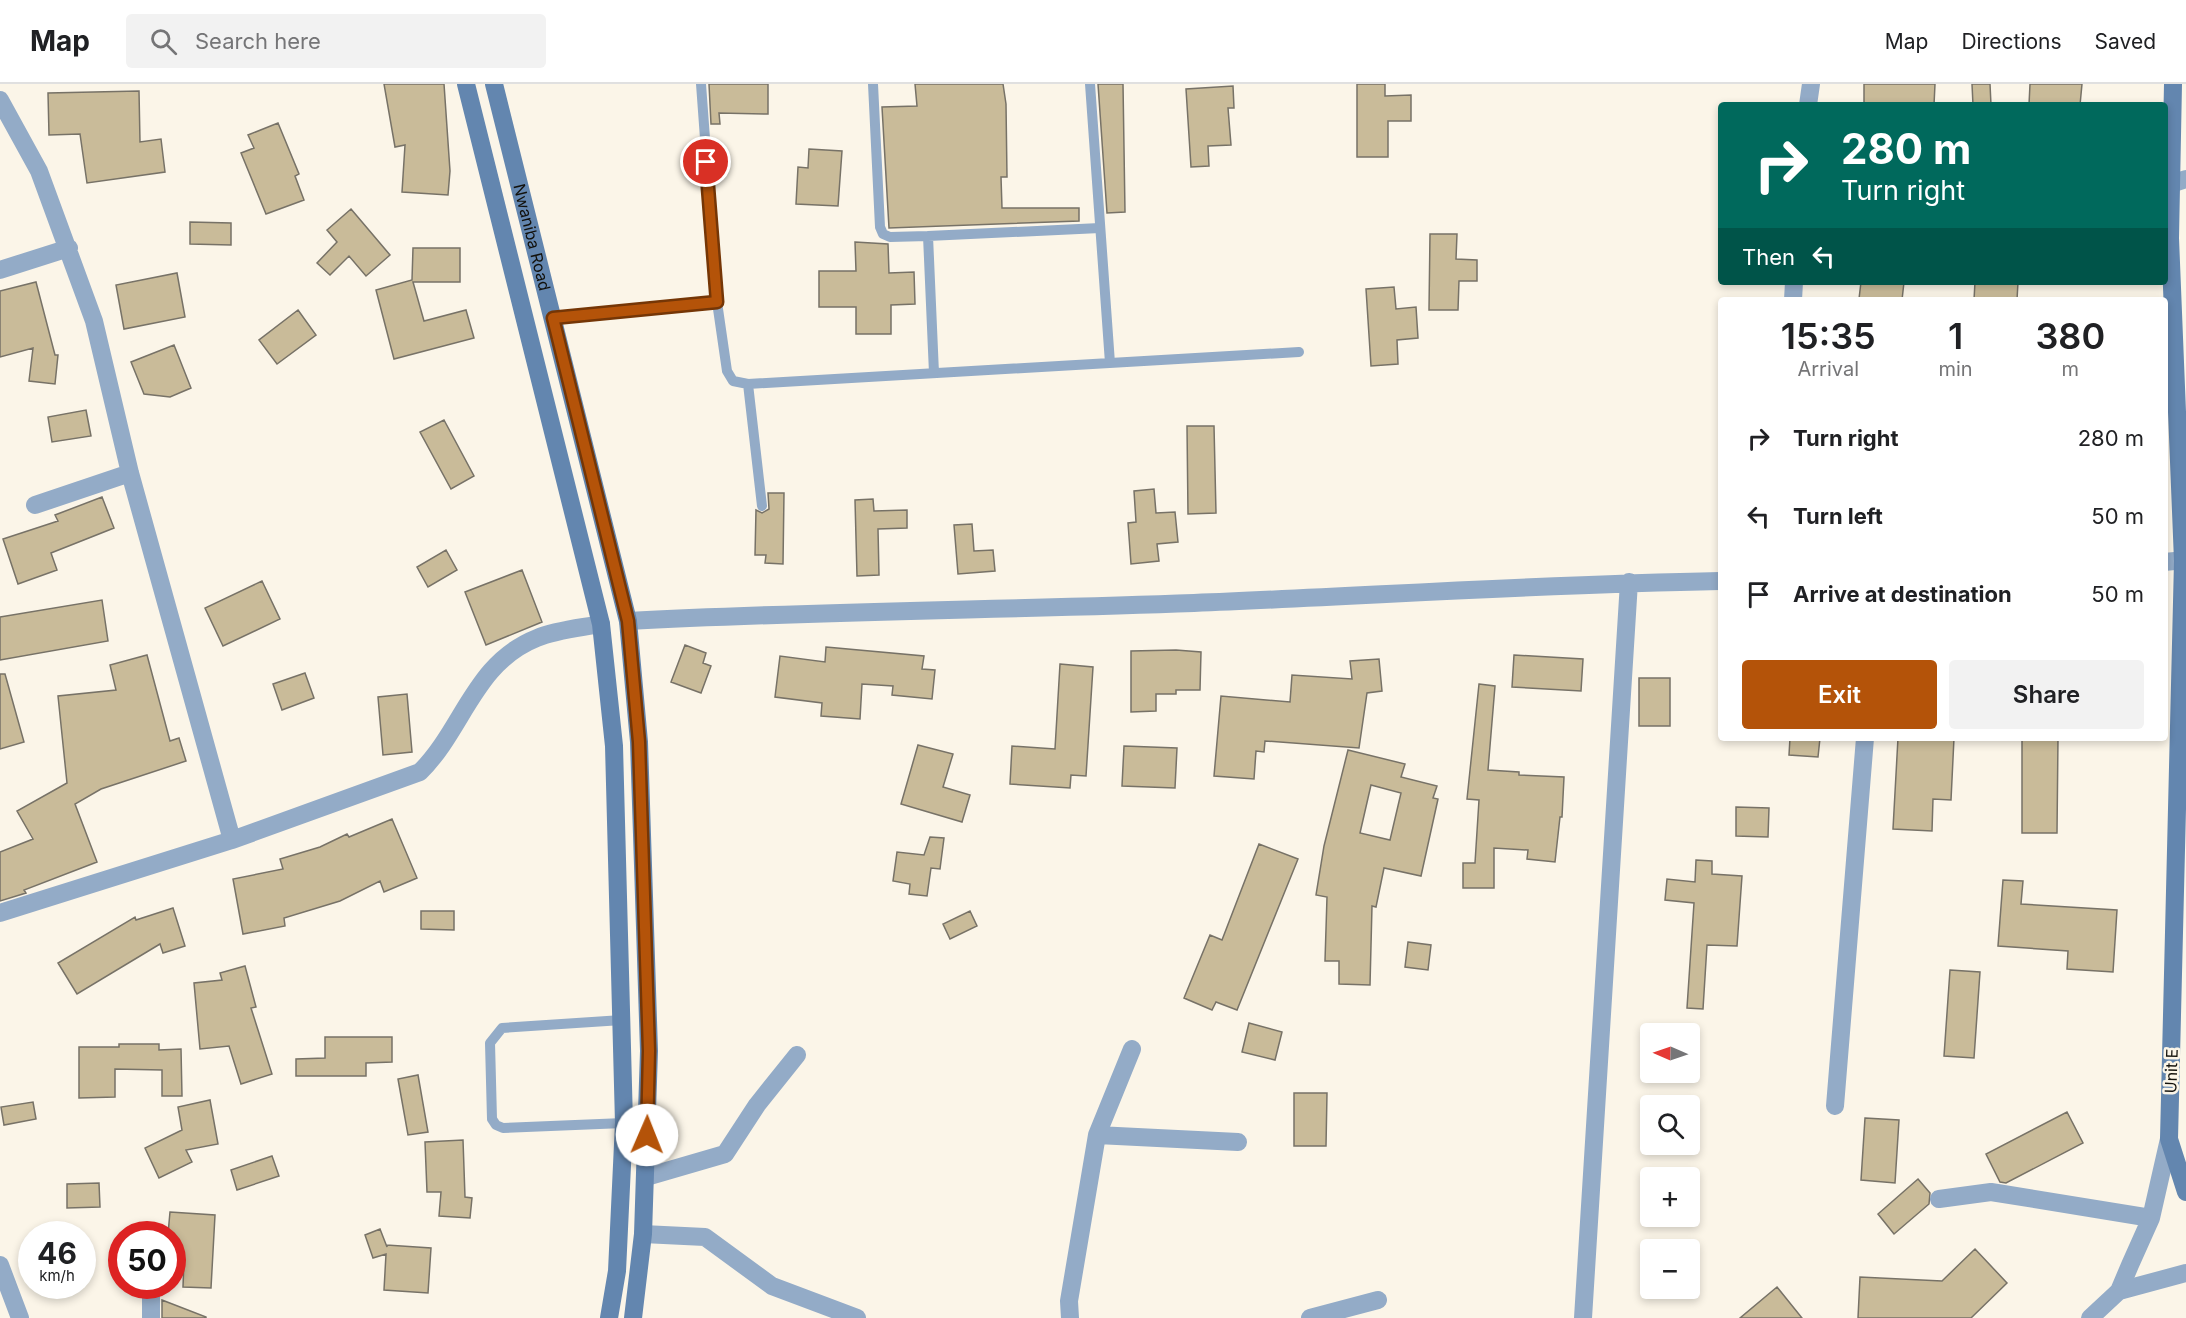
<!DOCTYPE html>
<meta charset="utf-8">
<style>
body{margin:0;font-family:Inter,sans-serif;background:#f2f2f2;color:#202124;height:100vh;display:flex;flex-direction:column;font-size:22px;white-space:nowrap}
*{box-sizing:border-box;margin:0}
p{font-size:20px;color:#757577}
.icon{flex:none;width:33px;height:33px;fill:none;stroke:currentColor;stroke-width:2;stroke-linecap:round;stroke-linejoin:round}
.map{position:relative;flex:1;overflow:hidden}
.side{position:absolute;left:1718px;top:213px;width:450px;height:444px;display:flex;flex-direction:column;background:#fff;border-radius:6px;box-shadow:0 3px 9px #0003}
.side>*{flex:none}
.top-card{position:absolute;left:1718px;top:18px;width:450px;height:183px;border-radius:6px;box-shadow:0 3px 9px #0003;background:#00695c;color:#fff;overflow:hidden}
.needle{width:39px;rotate:272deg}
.buttons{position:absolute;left:1640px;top:939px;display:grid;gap:12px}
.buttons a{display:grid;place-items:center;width:60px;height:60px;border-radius:6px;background:#fff;box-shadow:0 3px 9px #0003;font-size:30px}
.speed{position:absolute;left:18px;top:1137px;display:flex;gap:12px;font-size:30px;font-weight:700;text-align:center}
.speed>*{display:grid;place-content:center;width:78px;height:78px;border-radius:50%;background:#fff;box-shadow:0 3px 9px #0003;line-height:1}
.speed small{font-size:15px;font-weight:400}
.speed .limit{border:9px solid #d22;background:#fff;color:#111}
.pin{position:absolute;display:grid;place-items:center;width:51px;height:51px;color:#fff;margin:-26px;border:3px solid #fff;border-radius:50%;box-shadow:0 2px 6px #0007}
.me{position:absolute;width:66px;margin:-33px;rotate:1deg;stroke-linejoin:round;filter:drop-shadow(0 0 4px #0008)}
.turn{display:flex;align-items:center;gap:21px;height:126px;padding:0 24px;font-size:27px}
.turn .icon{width:78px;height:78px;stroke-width:2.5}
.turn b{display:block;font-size:42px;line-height:51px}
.then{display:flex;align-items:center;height:57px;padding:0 24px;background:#0003;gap:12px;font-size:22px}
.eta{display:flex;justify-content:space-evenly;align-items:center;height:102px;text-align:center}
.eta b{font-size:36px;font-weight:600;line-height:42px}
.button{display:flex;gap:12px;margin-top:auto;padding:12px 24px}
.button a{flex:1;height:69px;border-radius:6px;background:#b45309;color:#fff;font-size:24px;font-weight:600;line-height:69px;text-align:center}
.button a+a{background:#f2f2f2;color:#202124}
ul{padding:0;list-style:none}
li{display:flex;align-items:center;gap:18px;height:78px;padding:0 24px}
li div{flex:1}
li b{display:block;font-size:22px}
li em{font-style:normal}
header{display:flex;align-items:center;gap:36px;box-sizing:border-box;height:84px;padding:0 30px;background:#fff;border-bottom:2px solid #e0e0e0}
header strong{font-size:28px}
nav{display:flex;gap:33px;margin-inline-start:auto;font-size:21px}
.search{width:420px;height:54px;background:#f2f2f2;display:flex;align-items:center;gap:15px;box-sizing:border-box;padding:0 21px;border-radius:6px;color:#757577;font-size:22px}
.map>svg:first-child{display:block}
</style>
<header>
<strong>Map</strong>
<div class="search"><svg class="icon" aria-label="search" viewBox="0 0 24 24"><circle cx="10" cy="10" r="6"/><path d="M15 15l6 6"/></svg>Search here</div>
<nav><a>Map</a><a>Directions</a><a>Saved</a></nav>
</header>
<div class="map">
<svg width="2186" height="1234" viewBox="0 0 2186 1234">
<rect width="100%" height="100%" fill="#fbf5e8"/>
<!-- building -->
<path fill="#c9bb99" stroke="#777267" stroke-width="1.5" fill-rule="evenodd" d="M384,0H444L450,87L448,111L402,108L405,61L395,63Z
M709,0H768V30L719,29L720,40H711Z
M915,0H1003L1006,20L1007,93H1001L1002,124H1079V137L889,144L882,23L917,22Z
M1098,0H1123L1125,128L1107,129Z
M1357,0H1385V12L1411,11V37H1388V73H1357Z
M1864,0H1935L1934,21H1864Z
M1972,0H1990L1991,21H1973Z
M2030,0H2082L2080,21H2029Z
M1233,2L1234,24H1228L1231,61L1208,62L1209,82L1191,83L1186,5Z
M139,7L140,58L161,55L165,88L87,99L80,50L49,51L48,9Z
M278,39L299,90L295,92L304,116L266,130L241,69L254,64L248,51Z
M809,65L842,67L838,122L796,120L798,83L808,84Z
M351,125L390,171L366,192L349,172L330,191L317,179L337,158L327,146Z
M190,138L231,139V161L190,160Z
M1430,150H1457L1456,175L1477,176V197H1459L1458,226H1429Z
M855,158L888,160L889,189L914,188L915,220L891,221V250H856V223H819V187H856Z
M413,164H460V198H413L424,237L466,226L474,254L394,275L376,206L412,196Z
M177,189L185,233L124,245L116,201Z
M36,198L55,271H58L55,300L29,297L33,264L0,273V207Z
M1861,198H1904L1902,216L1859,215Z
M1975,198H2018L2017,216H1974Z
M1394,203L1396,225L1416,223L1418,254L1397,256L1398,280L1371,282L1366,205Z
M298,226L316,251L277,280L259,256Z
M174,261L191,304L170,313L144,310L131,278Z
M86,326L91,352L52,358L48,333Z
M444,336L474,392L451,405L420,348Z
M1187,342H1214L1216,429L1188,430Z
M1154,405L1156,429L1175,428L1178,458L1157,460L1159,477L1131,480L1128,439L1136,438L1134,407Z
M768,409H784L783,480L765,479L766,471H755L756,426L762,429L769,425Z
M102,413L114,444L51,469L57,486L18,500L3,455L58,437L55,431Z
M873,415L874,427L907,426V444L878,445L879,491L857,492L855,416Z
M972,440L974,467L993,466L995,487L958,490L954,441Z
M446,466L457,486L428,503L417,483Z
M522,486L542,538L486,561L465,508Z
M262,497L280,535L223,562L205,524Z
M102,516L108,557L0,576V533Z
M685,561L706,569L703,579L711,582L701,609L671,598Z
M826,563L924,572L922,585L935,586L932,615L892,611L893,602L862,600L860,635L821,632L822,619L775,613L780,572L825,578Z
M1176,566L1201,568L1200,606H1176V610H1156V627L1131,628V567Z
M147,571L170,657L179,654L186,677L101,705L75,720L97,778L24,806L26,809L0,817V768L33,755L17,727L67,699L58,612L116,606L110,581Z
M1514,571L1583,575L1581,607L1512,603Z
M1379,575L1382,607L1367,609L1359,664L1265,657L1264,668L1256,667L1254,695L1214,692L1221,612L1290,618L1292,591L1352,595L1350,577Z
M1060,580L1093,583L1086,692L1071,691L1070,704L1010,700L1012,662L1055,665Z
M305,589L314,614L282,626L273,600Z
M0,590H5L24,658L0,665Z
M1639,594H1670V642H1639Z
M1479,600L1495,602L1488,686L1519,688V691L1564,693L1562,733H1560L1555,778L1527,775L1528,766L1494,764V804H1463V779H1475L1479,716L1467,715Z
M407,610L412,668L383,671L378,613Z
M1790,654H1820L1818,673L1789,671Z
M1898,654H1954L1951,716L1933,715L1932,747L1893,745Z
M2022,654H2058L2057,749H2022Z
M918,661L953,670L943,703L970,711L962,738L901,720Z
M1124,662L1177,664L1175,704L1122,702Z
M1348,666L1405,680L1401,693L1437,702L1433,714L1438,715L1421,792L1384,784L1376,823L1372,822L1370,901L1339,900V877H1325L1327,813L1316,811L1324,762ZM1371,701L1401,709L1390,756L1360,749Z
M1736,723L1769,724L1768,753L1736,752Z
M392,735L417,794L384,808L380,797L340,817L284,834L285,842L243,850L233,795L283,785L280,775L320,763L347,750L349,753Z
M930,753L944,754L940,785L931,784L927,812L909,810L910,800L893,797L897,768L924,771Z
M1259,760L1298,775L1237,926L1216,918L1212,926L1184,914L1210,851L1222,856Z
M1696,776L1712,777V790L1742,792L1737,862L1707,861L1703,925L1687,924L1694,819L1665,816L1667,795L1695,798Z
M2003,796L2023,797L2021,820L2117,826L2113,888L2067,885L2068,867L1998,862Z
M173,824L185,862L163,869L160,860L77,910L58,879L135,833L136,836Z
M421,827H454V846L421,845Z
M970,827L977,842L950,855L943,840Z
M1408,858L1431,861L1428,886L1405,883Z
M245,882L256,923L251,924L272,990L241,1000L229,962L200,965L194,899L222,896L220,889Z
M1950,886L1980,888L1974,974L1944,972Z
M1249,939L1282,948L1275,976L1242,968Z
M325,953H392V978L366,979V992H296V975L325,974Z
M119,960H159V966L181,965L182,1012H162V986L115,985V1013L79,1014V963H119Z
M418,991L428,1048L408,1051L398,995Z
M1294,1009H1327L1326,1062H1294Z
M210,1016L218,1060L186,1066L192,1078L159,1094L145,1064L182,1046L178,1023Z
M33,1018L36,1035L4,1041L1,1023Z
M2067,1028L2083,1059L2006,1099L2000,1098L1986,1070Z
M1865,1034L1899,1036L1895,1099L1861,1096Z
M463,1056L465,1113L472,1114L470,1134L439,1132L441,1108H427L425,1058Z
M272,1072L279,1092L237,1106L231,1086Z
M1918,1095L1930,1109L1929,1120L1894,1150L1878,1130Z
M99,1099L100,1123L67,1124V1100Z
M170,1128L215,1131L211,1204L183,1203L184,1175H172V1150H168Z
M380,1145L387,1163V1161L431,1164L428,1209L384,1206L386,1170L373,1174L365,1151Z
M1975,1165L2007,1199L1971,1234H1858L1860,1193L1942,1197Z
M1777,1203L1802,1234H1740Z
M162,1216L206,1233V1234H162Z"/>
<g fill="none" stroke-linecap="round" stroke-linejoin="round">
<!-- lane -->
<path stroke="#93abc7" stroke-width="10" d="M701,0L717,218L727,287L733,297L748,300
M873,0L880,143L883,150L890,153L928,152L1100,144
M1090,0L1110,279
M928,152L934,289
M553,234L717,218
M762,422L748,300L1299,268
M622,936L502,944L490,959L492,1035L496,1041L503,1044L624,1039"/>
<!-- street -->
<path stroke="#93abc7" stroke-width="18" d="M0,16L39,87L94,237L130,389L232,756
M1808,21L1811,0
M2171,100L2186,95
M0,186L69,164
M1793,216L1794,198
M35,421L130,389
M2164,478L2186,476
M628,537C817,527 1005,526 1194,519C1369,512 1545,500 1720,497
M0,829L232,756L420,688C464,644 474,579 537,554C556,546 580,544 601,540
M1835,1022L1865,654
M1097,1051L1238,1058
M646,1093L725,1070L757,1021L797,971
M1939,1115L1991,1108L2151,1134
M643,1150L705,1153L772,1202L857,1234
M0,1181L20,1234
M2119,1207L2186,1189
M151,1234V1207
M1070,1234L1069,1217L1097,1051L1132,965
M1310,1234L1378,1216
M1583,1234L1629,498
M2090,1234L2119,1207L2130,1181L2151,1134L2169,1055"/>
<!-- secondary -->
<g stroke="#6386af" stroke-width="18">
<path d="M466,0L601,540L614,662L624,1039L617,1187L609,1234"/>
<path id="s1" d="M494,0L628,537L639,658L649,967L643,1150L633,1234"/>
<path d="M2173,0L2170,154L2183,477L2169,1055L2186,1108"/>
</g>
</g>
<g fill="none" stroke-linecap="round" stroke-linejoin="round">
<!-- route casing -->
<g stroke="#753606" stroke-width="15">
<path id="route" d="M647,1051L649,967L639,658L628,537L553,234L717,218L706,78"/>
</g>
<!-- route -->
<use href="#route" stroke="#b45309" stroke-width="10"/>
</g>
<g text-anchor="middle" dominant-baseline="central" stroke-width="5" stroke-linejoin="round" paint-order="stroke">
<!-- street labels -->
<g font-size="16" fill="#12110c" stroke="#fbf5e8">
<text stroke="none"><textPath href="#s1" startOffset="158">Nwaniba Road</textPath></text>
<text transform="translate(2171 987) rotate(-88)">Unit E</text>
</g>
</g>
</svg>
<div class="buttons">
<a><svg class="needle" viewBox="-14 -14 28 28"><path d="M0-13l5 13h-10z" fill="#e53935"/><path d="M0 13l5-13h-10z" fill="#757577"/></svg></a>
<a><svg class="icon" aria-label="search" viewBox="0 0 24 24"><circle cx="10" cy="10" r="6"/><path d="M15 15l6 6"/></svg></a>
<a>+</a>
<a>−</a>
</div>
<div class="speed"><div>46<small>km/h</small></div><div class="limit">50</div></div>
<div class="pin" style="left:706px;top:78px;background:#d93025"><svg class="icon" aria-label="arrive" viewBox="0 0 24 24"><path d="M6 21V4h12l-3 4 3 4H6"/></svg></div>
<svg class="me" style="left:647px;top:1051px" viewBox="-20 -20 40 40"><circle r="19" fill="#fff"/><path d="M0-13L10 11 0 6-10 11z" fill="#b45309"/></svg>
<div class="top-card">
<div class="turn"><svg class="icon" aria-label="right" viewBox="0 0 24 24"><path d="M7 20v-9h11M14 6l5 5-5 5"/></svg><div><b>280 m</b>Turn right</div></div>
<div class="then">Then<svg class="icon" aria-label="left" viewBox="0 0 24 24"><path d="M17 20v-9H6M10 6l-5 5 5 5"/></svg></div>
</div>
<section class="side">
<div class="eta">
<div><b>15:35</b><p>Arrival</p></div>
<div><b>1</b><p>min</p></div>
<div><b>380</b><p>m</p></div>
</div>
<ul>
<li><svg class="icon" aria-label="right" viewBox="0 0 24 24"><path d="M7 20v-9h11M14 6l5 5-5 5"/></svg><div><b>Turn right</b></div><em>280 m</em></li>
<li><svg class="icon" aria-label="left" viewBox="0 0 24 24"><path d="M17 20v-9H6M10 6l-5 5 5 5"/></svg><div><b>Turn left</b></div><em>50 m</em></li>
<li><svg class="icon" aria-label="arrive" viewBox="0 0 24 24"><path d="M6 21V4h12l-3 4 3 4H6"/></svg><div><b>Arrive at destination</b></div><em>50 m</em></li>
</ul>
<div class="button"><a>Exit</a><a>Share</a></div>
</section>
</div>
